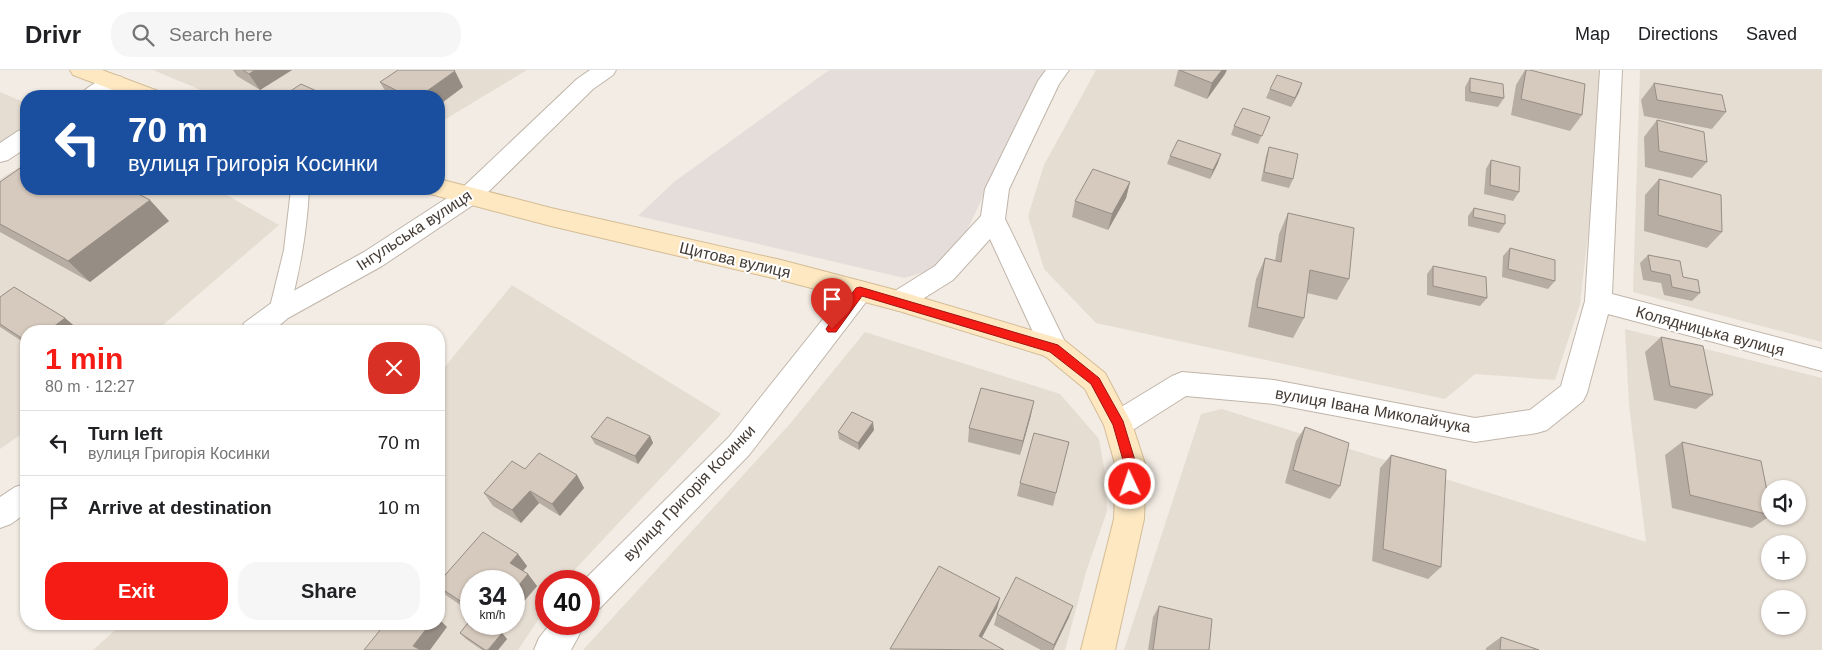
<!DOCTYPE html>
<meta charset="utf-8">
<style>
body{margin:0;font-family:Helvetica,sans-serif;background:#f6f6f6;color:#202124;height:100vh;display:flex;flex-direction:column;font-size:19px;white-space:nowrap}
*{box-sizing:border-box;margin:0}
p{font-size:16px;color:#757577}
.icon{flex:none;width:28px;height:28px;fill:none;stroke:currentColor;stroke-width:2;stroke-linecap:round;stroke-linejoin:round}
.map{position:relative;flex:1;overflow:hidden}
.drawer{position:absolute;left:20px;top:255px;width:425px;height:305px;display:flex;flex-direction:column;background:#fff;border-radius:20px;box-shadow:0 1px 4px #0004}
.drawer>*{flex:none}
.banner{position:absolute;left:20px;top:20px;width:425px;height:105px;border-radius:20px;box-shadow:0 1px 4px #0004;background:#1a4fa0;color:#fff;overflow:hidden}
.tools{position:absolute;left:1761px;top:410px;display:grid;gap:10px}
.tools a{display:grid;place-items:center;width:45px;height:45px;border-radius:50%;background:#fff;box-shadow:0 1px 4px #0004;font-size:25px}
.speed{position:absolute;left:460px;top:500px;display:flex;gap:10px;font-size:25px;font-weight:700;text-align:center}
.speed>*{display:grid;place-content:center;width:65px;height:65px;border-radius:50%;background:#fff;box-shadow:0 1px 4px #0004;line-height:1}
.speed small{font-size:12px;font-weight:400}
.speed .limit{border:8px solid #d22;background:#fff;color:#111}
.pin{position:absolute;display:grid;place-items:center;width:42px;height:42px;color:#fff;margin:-51px -21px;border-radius:50% 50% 50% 0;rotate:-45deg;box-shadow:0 0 5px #0007}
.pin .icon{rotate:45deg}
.me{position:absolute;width:55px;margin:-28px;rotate:357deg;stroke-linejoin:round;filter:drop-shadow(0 0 4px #0008)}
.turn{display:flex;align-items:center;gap:18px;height:105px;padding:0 25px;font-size:22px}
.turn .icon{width:65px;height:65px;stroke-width:2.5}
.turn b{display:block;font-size:35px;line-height:42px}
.round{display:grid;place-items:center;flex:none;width:52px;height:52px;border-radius:20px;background:#f6f6f6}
.head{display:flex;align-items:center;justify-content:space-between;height:85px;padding:0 25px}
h1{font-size:30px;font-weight:700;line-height:38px;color:#f61c16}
.button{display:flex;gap:10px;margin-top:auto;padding:10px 25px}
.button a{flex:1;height:58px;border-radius:20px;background:#f61c16;color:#fff;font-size:20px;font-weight:700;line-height:58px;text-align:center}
.button a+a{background:#f6f6f6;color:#202124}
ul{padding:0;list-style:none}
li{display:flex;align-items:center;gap:15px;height:65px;padding:0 25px;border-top:1px solid #e0e0e0}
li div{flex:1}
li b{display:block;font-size:19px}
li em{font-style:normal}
header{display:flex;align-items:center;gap:30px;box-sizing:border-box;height:70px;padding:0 25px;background:#fff;border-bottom:1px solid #e0e0e0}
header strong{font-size:24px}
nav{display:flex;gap:28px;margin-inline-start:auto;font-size:18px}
.search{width:350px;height:45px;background:#f6f6f6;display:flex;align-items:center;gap:12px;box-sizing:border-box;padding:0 18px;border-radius:20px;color:#757577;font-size:19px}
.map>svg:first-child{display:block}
</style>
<header>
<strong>Drivr</strong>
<div class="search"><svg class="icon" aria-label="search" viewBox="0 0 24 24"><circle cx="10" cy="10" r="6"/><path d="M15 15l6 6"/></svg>Search here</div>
<nav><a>Map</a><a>Directions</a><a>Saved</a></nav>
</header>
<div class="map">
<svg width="1822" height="580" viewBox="0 0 1822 580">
<rect width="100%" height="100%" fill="#f2ece4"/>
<!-- residential -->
<path fill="#e6ddd2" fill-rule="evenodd" d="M153,0H527L439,53V26H215Z
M1096,0H1604L1598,77L1580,234L1555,310L1475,304L1445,329L1096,253L1044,199L1028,146L1044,95Z
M1640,0H1822V272L1633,222Z
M0,22L26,33V64L0,81Z
M26,93V119H216L279,155L156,261H26V361L0,379V109Z
M512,215L721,344L564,511H546V538L518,580H93L122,554H439V304ZM471,511H514V554H471Z
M1625,259L1822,308V580H1124L1201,344L1222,339L1646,472L1629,335ZM1770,419H1798V446H1770ZM1770,474H1798V501H1770ZM1770,529H1798V556H1770Z
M865,262L1060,324L1099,369L1105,403L1107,441L1086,502L1065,580H583L789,355Z"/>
<!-- industrial -->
<path fill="#e4ddd9" d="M829,0H1051L990,111L959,178L939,198L904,208L638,146L674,112Z"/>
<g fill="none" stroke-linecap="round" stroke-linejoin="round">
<!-- lane casing -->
<g stroke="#c0b5aa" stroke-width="2">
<path id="lane" d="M291,119H309C307,161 300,201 289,241L286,246L279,249L272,246L269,241L284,180Z"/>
</g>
<!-- street casing -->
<g stroke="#c0b5aa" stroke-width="2">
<path id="street" d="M590,0H616L613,5L593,19L479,131L382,196L288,248L273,261H241L244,253L270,234L364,182L461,119L577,9Z
M1046,0H1069L1059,14L1009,119L1005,149L1068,278L1064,286L1054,289L1044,286L990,169L953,210L908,238L899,241L890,238L886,231L890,224L935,196L981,146L985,119L1038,11Z
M1600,0H1622L1612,224L1822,279V301L1608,244L1587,323L1583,331L1547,360L1537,363L1475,372L1274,334L1186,326L1128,363L1118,366L1108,363L1104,354L1108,345L1172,306L1182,302L1274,310L1475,348L1530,340L1561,316L1585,231Z
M114,5L122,7L125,12C115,28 97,26 80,26C86,16 103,8 114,5Z
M26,59V78L8,90L0,92V73L18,61Z
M860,211L869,214L873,221L869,228L749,385L600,538L589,542V511H583L729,367L851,214Z
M26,414V443L11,454L0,458V427L15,417Z
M550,554H585L571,580H534L539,568Z"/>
</g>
<!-- secondary casing -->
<g stroke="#d4bc96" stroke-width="2">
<path id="secondary" d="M70,0H102L158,21L161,26H129L73,5Z
M439,109L551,138L781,190L899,221L1064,270L1105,303L1132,354L1146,397L1144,449L1115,580H1081L1114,449L1116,397L1104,355L1085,319L1045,286L899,241L781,210L551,156L430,124L427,119H439Z"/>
</g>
<!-- lane -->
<use href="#lane" fill="#fff" fill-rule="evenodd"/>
<!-- street -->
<use href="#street" fill="#fff" fill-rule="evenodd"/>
<!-- secondary -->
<use href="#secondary" fill="#fde8c2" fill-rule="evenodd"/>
</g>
<!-- wall -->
<path fill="#b8ada3" d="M233,0H292L260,20L237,6Z
M1178,0L1225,4L1207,29L1174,16Z
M1525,0H1530L1582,45L1570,61L1511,45L1516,15Z
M1470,8L1504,28L1498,37L1465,31V17Z
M380,12L463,17L439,35V26H388Z
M1654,13L1726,42L1712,59L1644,46L1641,30Z
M1270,19L1299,22L1291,37L1266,28Z
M1270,47L1258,74L1231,65L1234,56Z
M1657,50L1707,92L1692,108L1645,97L1644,67Z
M1269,77L1293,109L1289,118L1261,111L1266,86Z
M1170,86L1218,93L1210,109L1167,94Z
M1491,90L1519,122L1513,131L1484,124L1486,99Z
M1659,109L1722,162L1707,178L1644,161L1645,125Z
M0,112L169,151L90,212L0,162Z
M1130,112L1126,128L1108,160L1072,147L1075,131Z
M1474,138L1505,154L1499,163L1468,156V146Z
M1288,143L1349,209L1337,230L1307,223L1304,248L1293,268L1248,257L1256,209L1265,188L1275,191L1279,164Z
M1510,178L1555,211L1548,219L1502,207L1503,186Z
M1648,185L1683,207L1700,223L1692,231L1664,225L1661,213L1643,210L1640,193Z
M1433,196L1487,228L1480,236L1427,225V204Z
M0,227L65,248L80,261H26V274L0,257Z
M1661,267L1713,325L1696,339L1654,330L1645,282Z
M1031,345L1020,385L968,372L969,358Z
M1305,357L1340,416L1330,429L1285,413L1296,371Z
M874,360L859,380L839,369L838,362Z
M650,366L653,373L638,394L595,374L591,367Z
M1069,372L1053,436L1017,426L1020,413Z
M1682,372L1770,436V446L1752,458L1672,438L1665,385Z
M1391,385L1441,497L1428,509L1372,491L1380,398Z
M525,399L577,405L584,418L560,446L539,433L521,453L493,436L484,423Z
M518,484L527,496L523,501L528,504L537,516L514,543V511H471V542L447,526L439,518V512Z
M1073,536L1069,547L1053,580H1041L994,555L997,544Z
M1159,536L1209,580H1148L1153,547Z
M489,554H505L499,561Z
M460,563H502L507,569L498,580H482L466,569Z
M1501,567L1539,580H1486V578Z"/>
<!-- shaded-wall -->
<path fill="#968d84" d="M255,0H292L260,20L249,4Z
M1222,0H1227L1225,4L1207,29L1212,13Z
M455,1L463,17L439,35V26H420Z
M1302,13L1299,22L1291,37L1295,28Z
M1221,84L1218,93L1210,109L1213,100Z
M1130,112L1126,128L1108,160L1112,144Z
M150,130L169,151L90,212L68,191Z
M65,248L80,261H48Z
M1034,331L1031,345L1020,385L1023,371Z
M873,352L874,360L859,380L858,373Z
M650,366L653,373L638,394L635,386Z
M577,405L584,418L560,446L552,434Z
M530,421L539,433L521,453L512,440Z
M518,484L527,496L520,505L510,493Z
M528,504L537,516L514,543V521Z
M1000,528L997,539L977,577L979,566Z
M1073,536L1069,547L1053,580H1052Z
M439,549L447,557L430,580H418L413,576L430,554H439Z
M493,554H505L499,561Z
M502,563L507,569L498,580H488Z"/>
<!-- building -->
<path fill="#d6c9bd" stroke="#968d84" d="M243,0H255L249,4Z
M398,0H454L455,1L420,26H407L380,12Z
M1179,0H1222L1212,13Z
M1526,0H1530L1585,14L1582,45L1521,29Z
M1277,5L1302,13L1295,28L1270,19Z
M1470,8L1503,14L1504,28L1470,22Z
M1654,13L1722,25L1726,42L1657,30Z
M301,14L321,23L317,26H283Z
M1243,38L1270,47L1262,66L1234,56Z
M1657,50L1704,62L1707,92L1659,81Z
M1178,70L1221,84L1213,100L1170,86Z
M1269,77L1298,84L1293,109L1264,102Z
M1491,90L1520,97L1519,122L1490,115Z
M26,94V119H129L150,130L68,191L0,154V112Z
M1093,99L1130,112L1112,144L1075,131Z
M1659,109L1721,125L1722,162L1658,145Z
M1474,138L1505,145V154L1473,147Z
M1288,143L1354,158L1349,209L1310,200L1304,248L1257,237L1265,188L1281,192Z
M1510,178L1555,190V211L1508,199Z
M1648,185L1680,191L1683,207L1698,210L1700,223L1672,217L1670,205L1651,201Z
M1433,196L1486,207L1487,228L1433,216Z
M14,217L65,248L48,261H26V271L0,254V227Z
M1661,267L1703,276L1713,325L1670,316Z
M981,318L1034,331L1023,371L969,358Z
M852,342L873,352L858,373L838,362Z
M607,347L650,366L635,386L591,367Z
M1305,357L1349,373L1340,416L1293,400Z
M1034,363L1069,372L1056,423L1020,413Z
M1682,372L1761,391L1770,436V445L1690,425Z
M539,383L577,405L552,434L530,421L512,440L484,423L512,391L525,399Z
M1391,385L1446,400L1441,497L1383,479Z
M483,462L518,484L510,493L528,504L514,521V511H471V538L439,517V512Z
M939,496L1000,528L979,566L1004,580L890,579Z
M1016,507L1073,536L1054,575L997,544Z
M1159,536L1212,549L1209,580H1153Z
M471,549V554H487L502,563L488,580H485L460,563Z
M385,554H430L413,576L421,580H364Z
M1501,567L1539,580H1500Z"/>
<!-- route -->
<path fill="#f61c16" stroke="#a0120e" d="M860,217L1058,275L1099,308L1123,351L1137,397L1134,418L1130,420L1126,418L1124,414L1125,397L1113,355L1091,314L1050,282L862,226L836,262H828L826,259L828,256L856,218Z"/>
<g text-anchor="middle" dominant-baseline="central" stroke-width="4" stroke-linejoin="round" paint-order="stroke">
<!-- street labels -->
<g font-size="16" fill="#443b34" stroke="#fff">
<text transform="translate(414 160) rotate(-33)">Інгульська вулиця</text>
<text transform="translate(735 190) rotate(13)">Щитова вулиця</text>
<text transform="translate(1710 261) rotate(15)">Колядницька вулиця</text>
<text transform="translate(1373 340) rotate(10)">вулиця Івана Миколайчука</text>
<text transform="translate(689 423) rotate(-46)">вулиця Григорія Косинки</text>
</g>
</g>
</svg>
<div class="tools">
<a><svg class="icon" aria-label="sound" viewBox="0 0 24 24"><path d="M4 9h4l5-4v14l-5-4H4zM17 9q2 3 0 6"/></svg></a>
<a>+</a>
<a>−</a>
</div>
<div class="speed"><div>34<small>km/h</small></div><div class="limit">40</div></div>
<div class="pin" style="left:832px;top:259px;background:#d93025"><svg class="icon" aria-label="arrive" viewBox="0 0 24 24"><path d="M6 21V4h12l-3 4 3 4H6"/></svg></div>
<svg class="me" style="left:1130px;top:414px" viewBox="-20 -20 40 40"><circle r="17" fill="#f61c16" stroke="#fff" stroke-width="3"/><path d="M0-11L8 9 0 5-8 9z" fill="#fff"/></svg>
<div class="banner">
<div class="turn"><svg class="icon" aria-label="left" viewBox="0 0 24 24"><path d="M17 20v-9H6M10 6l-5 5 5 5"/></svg><div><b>70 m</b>вулиця Григорія Косинки</div></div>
</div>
<section class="drawer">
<div class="head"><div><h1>1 min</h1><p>80 m · 12:27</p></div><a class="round" style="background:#d93025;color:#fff"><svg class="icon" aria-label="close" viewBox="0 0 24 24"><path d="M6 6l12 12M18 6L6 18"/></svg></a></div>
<ul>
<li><svg class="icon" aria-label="left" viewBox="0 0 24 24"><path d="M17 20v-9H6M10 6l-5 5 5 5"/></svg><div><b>Turn left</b><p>вулиця Григорія Косинки</p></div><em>70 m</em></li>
<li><svg class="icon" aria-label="arrive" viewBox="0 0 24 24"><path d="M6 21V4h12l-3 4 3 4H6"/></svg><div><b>Arrive at destination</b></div><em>10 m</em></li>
</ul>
<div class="button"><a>Exit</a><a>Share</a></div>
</section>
</div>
